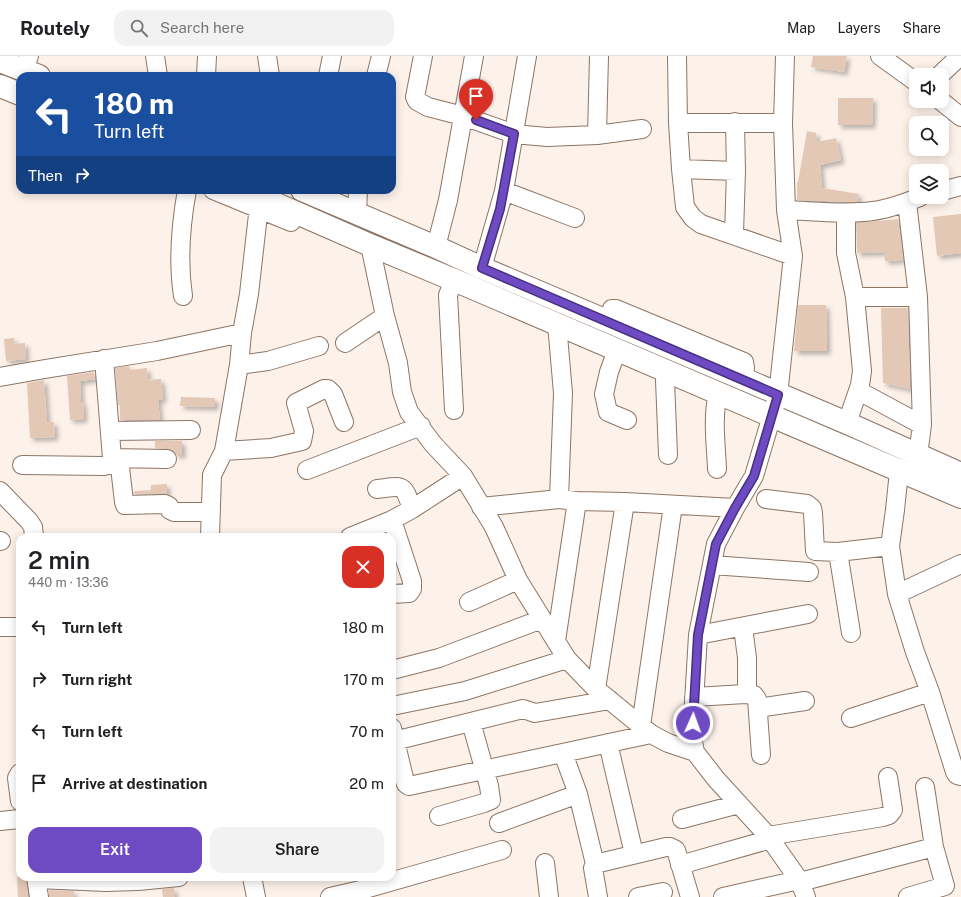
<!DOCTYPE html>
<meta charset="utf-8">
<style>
body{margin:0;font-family:"Public Sans",sans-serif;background:#f2f2f2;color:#202124;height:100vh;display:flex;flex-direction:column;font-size:15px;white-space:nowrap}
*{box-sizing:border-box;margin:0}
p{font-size:13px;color:#757577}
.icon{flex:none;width:22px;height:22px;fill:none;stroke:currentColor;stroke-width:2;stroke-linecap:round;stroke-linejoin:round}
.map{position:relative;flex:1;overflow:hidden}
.sheet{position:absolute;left:16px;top:477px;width:380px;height:348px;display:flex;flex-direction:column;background:#fff;border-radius:12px;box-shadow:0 2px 10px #0003}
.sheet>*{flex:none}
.top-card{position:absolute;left:16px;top:16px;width:380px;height:122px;border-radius:12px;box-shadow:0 2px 10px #0003;background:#1a4fa0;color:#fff;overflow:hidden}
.fabs{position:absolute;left:909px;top:12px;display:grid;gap:8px}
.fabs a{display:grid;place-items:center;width:40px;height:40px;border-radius:8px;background:#fff;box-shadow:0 2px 10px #0003;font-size:20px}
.pin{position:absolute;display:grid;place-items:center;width:34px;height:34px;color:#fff;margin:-41px -17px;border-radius:50% 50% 50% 0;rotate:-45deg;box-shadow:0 0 4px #0007}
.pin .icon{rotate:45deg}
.me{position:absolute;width:44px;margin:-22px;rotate:2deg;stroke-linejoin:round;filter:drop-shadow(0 0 3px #0008)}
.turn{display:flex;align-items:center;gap:14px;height:84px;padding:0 12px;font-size:18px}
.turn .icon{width:52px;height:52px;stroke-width:2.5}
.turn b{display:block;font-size:28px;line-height:34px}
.then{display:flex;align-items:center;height:38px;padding:0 12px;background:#0003;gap:8px;font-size:15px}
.round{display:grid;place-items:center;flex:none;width:42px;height:42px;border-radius:12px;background:#f2f2f2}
.summary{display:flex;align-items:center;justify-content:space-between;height:68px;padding:0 12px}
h1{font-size:24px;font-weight:600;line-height:30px}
.action{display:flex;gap:8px;margin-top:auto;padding:8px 12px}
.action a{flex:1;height:46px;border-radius:12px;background:#6e4ac3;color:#fff;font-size:16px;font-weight:600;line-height:46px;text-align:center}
.action a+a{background:#f2f2f2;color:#202124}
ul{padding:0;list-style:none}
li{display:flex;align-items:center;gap:12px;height:52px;padding:0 12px}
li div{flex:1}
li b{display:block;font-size:15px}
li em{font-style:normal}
header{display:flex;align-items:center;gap:24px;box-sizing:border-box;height:56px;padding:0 20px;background:#fff;border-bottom:1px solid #e0e0e0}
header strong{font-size:19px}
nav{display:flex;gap:22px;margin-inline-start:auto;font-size:14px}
.search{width:280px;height:36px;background:#f2f2f2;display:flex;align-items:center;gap:10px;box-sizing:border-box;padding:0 14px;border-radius:12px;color:#757577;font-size:15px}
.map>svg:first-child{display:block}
</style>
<header>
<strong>Routely</strong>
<div class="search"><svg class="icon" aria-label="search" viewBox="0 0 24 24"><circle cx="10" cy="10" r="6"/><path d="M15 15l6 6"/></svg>Search here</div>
<nav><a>Map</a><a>Layers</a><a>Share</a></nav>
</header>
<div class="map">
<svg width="961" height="841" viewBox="0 0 961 841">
<defs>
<filter id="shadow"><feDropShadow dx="3.5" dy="3.5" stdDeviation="2" flood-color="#0004"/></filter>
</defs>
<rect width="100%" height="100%" fill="#fdf2ea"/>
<!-- building -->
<path fill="#e3c8b6" filter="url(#shadow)" d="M813,0H847L844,16L811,11Z
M838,42H873L872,69H838Z
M807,75L816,77L817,86L836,82L841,104L820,109L822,132L859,138L857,146L797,144V126H798Z
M961,158V197L937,200L933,161Z
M898,163L903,204L885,205L884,196L857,197L856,167Z
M798,249H826L827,295H794Z
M881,252H908L910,333L883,327Z
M14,282V288L25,287L26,303L6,305L4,283Z
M129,310L130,314L147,312L148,324L161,323L163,343L158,344L160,364H120V349H118L115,312Z
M94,316L95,323L80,325L81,346H83L84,363L70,364L67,320Z
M44,324L47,366H54L55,381L30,382L27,327Z
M181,341L215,342V351L180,350Z
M155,385H182V399H177L173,394L168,393L155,392Z
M167,428V438H134L133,436L137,435L151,434V429Z
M17,821H26L28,841H18Z
M174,832L175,841H163L162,833Z
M49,834L74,835V841H49Z"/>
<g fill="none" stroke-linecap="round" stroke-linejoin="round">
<!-- minor casing -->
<g stroke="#8d7564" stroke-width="20">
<path id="minor" d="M155,0L158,20
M267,0L270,20
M423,0L415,41L417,45L428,51L463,60L514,78L547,81L597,79L642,73
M677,0L678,67L681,113L685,151L693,162L701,168L793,200
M785,0L783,67L786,154L793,200L778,339L754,420L735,452L716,488L698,579L692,680L695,696L716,723L768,780L799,824L806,841
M880,0L916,26
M21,12L26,8L29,0
M940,19L959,1
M206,20L207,0
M328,20L332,0
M376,20L381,0
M941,45L961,61
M678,67H783
M597,79L599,0
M681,113L736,115
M213,134L291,166
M504,135L575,162
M942,135L961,130
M907,146L918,241L922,369L918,399
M786,154C814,155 844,159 873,155C889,153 905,147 920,141
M357,157L358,134
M846,157V197L855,241L862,315L860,329L847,367
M734,178L736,115L735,66
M370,189L385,260L398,307L402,336L409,356L433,388L463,420L494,471L518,524L567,603L596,633L651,678L668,687L695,696
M436,191L448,144L474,0
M482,212L504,135L527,0
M454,224L448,239L454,354
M183,240C178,207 181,167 187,134
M855,241H918
M607,266L612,253H616L744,306L745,312L743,324
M345,287L385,260
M617,294L609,316L604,338L608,356L627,364
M104,303L112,402L120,411L124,446L125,449L165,448L169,450L170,454L174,456H211
M239,309L268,305L319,290
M668,316L665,324L668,399
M0,321L45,313L157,295L242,277
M859,335L922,369
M110,375L191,374
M224,395L271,392L302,385L304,375L296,347L324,333H328L333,338L344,366
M112,402L167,403
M22,409L104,410L117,407
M717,413C716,388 712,362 718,338
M307,414L421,370
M899,415L895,454L890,490L897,538L915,596L930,636L955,716L957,719L961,720
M377,433C404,430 403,427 412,453
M0,435L29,465L33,471L34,481
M559,443L577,445L625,446L735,452
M766,443L807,448L812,452L813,457L815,495L838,496
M481,451L559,443L563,337L557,268
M392,464L412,525V533L409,537L392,538
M210,481L212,419L224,395L239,309L242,277L249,238L260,141
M350,481L392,464L412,453L463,420
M0,485H1
M712,509L809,516
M897,538L961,508
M469,546L518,524
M0,571H20
M851,577L838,496L890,490
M698,579L808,558
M556,585L577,445
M392,614L439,602L542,563
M596,633L625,446
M745,638L754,639L757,643L761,699
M694,641L745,638L747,634V602L743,571
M392,650L465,635L567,603
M758,652L805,645
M851,662L930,636
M641,670L673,449
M392,672L404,722L406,728L409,730L651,678
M394,685L523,653L535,657L610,644
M608,687L634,798
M563,697L578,738L595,808
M20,717L17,722L20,745
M439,760L484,747L491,744L489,730L471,666
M682,763L739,748
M0,765L20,763
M499,767L578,738
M768,780L883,761L889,759L893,754L888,721
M545,807L549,841
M680,809L771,783
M36,821L39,841
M252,821L256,841
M37,823L106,826L138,825L179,821
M800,826L934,791
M330,841L365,833L502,794
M598,841L593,812L595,808L666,791H670L676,794L690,841
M638,841L663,836
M723,841L799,824
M908,841L945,830L934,791L925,731"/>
</g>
<!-- major casing -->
<g stroke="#8d7564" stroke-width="24">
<path id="major" d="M0,5L39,20
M0,30L20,38
M244,134L370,189L454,224L961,441
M302,134L436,191L482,212L847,367L961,418"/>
</g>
<!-- minor -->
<use href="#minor" stroke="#fff" stroke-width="18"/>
<!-- major -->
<use href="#major" stroke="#fff" stroke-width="22"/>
</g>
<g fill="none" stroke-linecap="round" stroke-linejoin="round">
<!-- route casing -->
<g stroke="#48307f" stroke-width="10">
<path id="route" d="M476,64L514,78L500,153L482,212L778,339L754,420L735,452L716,488L698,579L693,667"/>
</g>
<!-- route -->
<use href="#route" stroke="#6e4ac3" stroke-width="7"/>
</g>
</svg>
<div class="fabs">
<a><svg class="icon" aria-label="sound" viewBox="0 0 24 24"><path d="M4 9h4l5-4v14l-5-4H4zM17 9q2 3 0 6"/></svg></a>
<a><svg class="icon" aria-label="search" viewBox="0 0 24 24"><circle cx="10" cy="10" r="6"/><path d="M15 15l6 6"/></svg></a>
<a><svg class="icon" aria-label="layers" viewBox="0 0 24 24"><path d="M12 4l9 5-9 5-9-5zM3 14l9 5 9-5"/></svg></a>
</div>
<div class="pin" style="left:476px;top:64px;background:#d93025"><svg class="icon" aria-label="arrive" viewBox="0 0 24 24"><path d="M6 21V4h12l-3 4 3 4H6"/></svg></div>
<svg class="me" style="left:693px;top:667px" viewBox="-20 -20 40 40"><circle r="17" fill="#6e4ac3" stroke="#fff" stroke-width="3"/><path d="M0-11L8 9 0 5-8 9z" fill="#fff"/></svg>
<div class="top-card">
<div class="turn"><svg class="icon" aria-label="left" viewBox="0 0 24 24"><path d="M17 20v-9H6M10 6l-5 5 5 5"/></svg><div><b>180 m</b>Turn left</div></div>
<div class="then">Then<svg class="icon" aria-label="right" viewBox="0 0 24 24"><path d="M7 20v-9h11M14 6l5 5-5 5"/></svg></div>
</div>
<section class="sheet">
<div class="summary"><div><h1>2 min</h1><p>440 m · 13:36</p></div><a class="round" style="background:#d93025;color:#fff"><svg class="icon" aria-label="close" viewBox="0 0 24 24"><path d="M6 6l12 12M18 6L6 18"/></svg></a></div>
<ul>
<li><svg class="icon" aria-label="left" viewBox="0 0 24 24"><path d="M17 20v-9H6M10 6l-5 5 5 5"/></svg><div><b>Turn left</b></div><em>180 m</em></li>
<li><svg class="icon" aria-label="right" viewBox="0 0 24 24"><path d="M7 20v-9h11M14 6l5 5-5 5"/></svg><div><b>Turn right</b></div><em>170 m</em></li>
<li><svg class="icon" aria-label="left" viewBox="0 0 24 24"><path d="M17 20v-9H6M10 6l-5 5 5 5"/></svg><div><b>Turn left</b></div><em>70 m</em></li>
<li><svg class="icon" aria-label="arrive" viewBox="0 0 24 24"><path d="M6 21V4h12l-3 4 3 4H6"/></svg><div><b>Arrive at destination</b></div><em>20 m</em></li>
</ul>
<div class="action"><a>Exit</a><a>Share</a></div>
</section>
</div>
